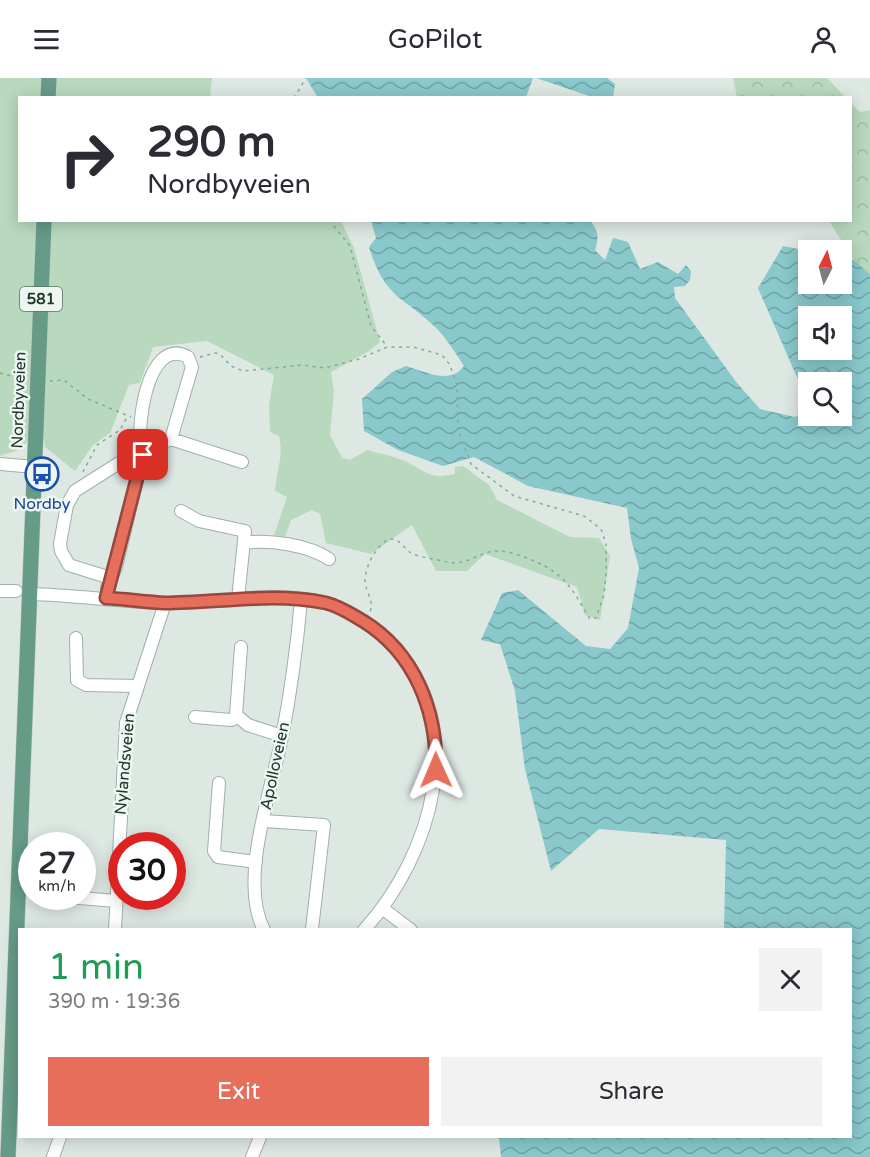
<!DOCTYPE html>
<meta charset="utf-8">
<style>
body{margin:0;font-family:"Varela Round",sans-serif;background:#f2f2f3;color:#2b2b33;height:100vh;display:flex;flex-direction:column;font-size:22px;white-space:nowrap}
*{box-sizing:border-box;margin:0}
p{font-size:20px;color:#7c7c81}
.icon{flex:none;width:33px;height:33px;fill:none;stroke:currentColor;stroke-width:2;stroke-linecap:round;stroke-linejoin:round}
.map{position:relative;flex:1;overflow:hidden}
.side{position:absolute;left:18px;top:850px;width:834px;height:210px;display:flex;flex-direction:column;background:#fff;border-radius:0px;box-shadow:0 3px 15px #0003}
.side>*{flex:none}
.top-card{position:absolute;left:18px;top:18px;width:834px;height:126px;border-radius:0px;box-shadow:0 3px 15px #0003;background:#fff;color:#2b2b33;overflow:hidden}
.needle{width:39px;rotate:6deg}
.controls{position:absolute;left:798px;top:162px;display:grid;gap:12px}
.controls a{display:grid;place-items:center;width:54px;height:54px;border-radius:0px;background:#fff;box-shadow:0 3px 15px #0003;font-size:30px}
.speed{position:absolute;left:18px;top:754px;display:flex;gap:12px;font-size:30px;font-weight:700;text-align:center}
.speed>*{display:grid;place-content:center;width:78px;height:78px;border-radius:50%;background:#fff;box-shadow:0 3px 15px #0003;line-height:1}
.speed small{font-size:15px;font-weight:400}
.speed .limit{border:9px solid #d22;background:#fff;color:#111}
.pin{position:absolute;display:grid;place-items:center;width:51px;height:51px;color:#fff;margin:-26px;border-radius:12px;box-shadow:0 3px 9px #0006}
.me{position:absolute;width:66px;margin:-33px;rotate:359deg;stroke-linejoin:round;filter:drop-shadow(0 0 4px #0008)}
.turn{display:flex;align-items:center;gap:21px;height:126px;padding:0 30px;font-size:27px}
.turn .icon{width:78px;height:78px;stroke-width:2.5}
.turn b{display:block;font-size:42px;line-height:51px}
.round{display:grid;place-items:center;flex:none;width:63px;height:63px;border-radius:0px;background:#f2f2f3}
.head{display:flex;align-items:center;justify-content:space-between;height:102px;padding:0 30px}
h1{font-size:36px;font-weight:600;line-height:45px;color:#1e9e55}
.cta{display:flex;gap:12px;margin-top:auto;padding:12px 30px}
.cta a{flex:1;height:69px;border-radius:0px;background:#e86e5c;color:#fff;font-size:24px;font-weight:600;line-height:69px;text-align:center}
.cta a+a{background:#f2f2f3;color:#2b2b33}
header{display:flex;justify-content:space-between;align-items:center;height:78px;padding:0 30px;background:#fff;font-size:27px;font-weight:600}
.map>svg:first-child{display:block}
</style>
<header><svg class="icon" aria-label="menu" viewBox="0 0 24 24"><path d="M4 6h16M4 12h16M4 18h16"/></svg>GoPilot<svg class="icon" aria-label="person" viewBox="0 0 24 24"><circle cx="12" cy="8" r="4"/><path d="M4 21q1-7 8-7t8 7"/></svg></header>
<div class="map">
<svg width="870" height="1079" viewBox="0 0 870 1079">
<defs>
<pattern id="forest-crowns" width="20" height="18" patternUnits="userSpaceOnUse" patternTransform="scale(1.5)"><rect width="20" height="18" fill="#b8d9bd"/><path d="M2 6a3 3 0 1 1 6 0M12 15a3 3 0 1 1 6 0" fill="none" stroke="#9ebba3"/></pattern>
<pattern id="water-waves" width="16" height="10" patternUnits="userSpaceOnUse" patternTransform="scale(1.5)"><rect width="16" height="10" fill="#89c8cb"/><path d="M0 5q4-4 8 0t8 0" fill="none" stroke="#70a3a5"/></pattern>
</defs>
<rect width="100%" height="100%" fill="#dee8e3"/>
<!-- grass -->
<path fill="#b8d9bd" d="M0,0H42V19L20,20V142L37,143L30,361L18,372L0,378Z
M55,0H212L210,17L213,19L55,20Z
M50,143H341L354,170L380,264L368,274L331,294L334,313L330,357L342,380L350,382L367,372C380,376 395,378 407,384C429,395 428,401 455,396V389L463,388L489,407L497,422L570,459L599,460L610,478L600,542L585,537L577,509L485,476L467,493H436L412,447L371,476L326,465L320,436L312,432L291,442L285,459L274,457L287,419L275,413C276,393 284,379 279,358L270,354L269,327L274,297L207,263L153,269L140,305L129,307L110,355L93,367L75,393L45,369L42,345Z"/>
<!-- forest -->
<path fill="url(#forest-crowns)" d="M733,0H827L845,19H737Z
M851,25L860,34L870,32V196L854,182L829,143L850,142Z"/>
<!-- water -->
<path fill="url(#water-waves)" fill-rule="evenodd" d="M306,0H533L526,19L318,20Z
M536,0H607L615,6L613,19H592Z
M371,143H590C599,153 599,159 595,172L605,182L613,160L628,164L640,191L658,184L678,196L686,187L691,193L690,202L685,208L674,209L675,220L737,305L760,331L795,339L803,334V313L758,210L783,168L808,173V206H842V180L854,182L870,196V1079H501L499,1059H850V852H724L726,762L599,751L551,793L525,691L515,613L500,566L481,562L502,515L518,512L586,568L610,571L628,550L639,490L631,461L627,430L528,408L474,379L443,388L398,372L364,353L362,321L392,294L406,288C426,294 450,307 464,288C455,274 445,258 433,247C399,216 384,218 369,169L376,160ZM808,238H842V272H808ZM808,304H842V338H808Z"/>
<g fill="none" stroke-linecap="round" stroke-linejoin="round">
<!-- minor casing -->
<g stroke="#a2afa9" stroke-width="14">
<path id="minor" d="M143,377C134,354 147,256 188,279L192,289L171,361
M0,386L35,389
M181,433L199,443L245,453L238,521
M244,465C269,461 308,467 329,481
M109,503L104,498L69,487L61,473L60,466L67,427L75,413L119,385L171,361L242,384
M107,510L116,489L143,377
M0,513H16
M30,516C75,517 121,524 166,525C220,525 280,510 333,527C356,535 376,551 393,568C470,649 432,777 364,852
M76,560L77,602L86,607L136,608
M241,569L236,637L248,647L282,658
M195,639L231,642L238,639
M219,705L214,773L218,779L256,784
M264,743L324,747L312,851
M67,819L116,823
M382,830L411,852
M115,852L126,645L165,525
M264,852C238,802 272,711 282,659C291,613 297,568 301,522
M53,1079L60,1059
M252,1079L260,1059"/>
</g>
<!-- major casing -->
<g stroke="#bcc3c0" stroke-width="16">
<path id="major" d="M48,20L49,0
M8,1079L44,142"/>
</g>
<!-- path -->
<path stroke="#80aa98" stroke-width="1.5" stroke-dasharray="3 4.5" stroke-linecap="butt" d="M294,20L306,0
M329,142L350,168L371,248L386,267
M200,279L215,275L220,276L231,288L243,293L302,287L325,290L359,281L387,269H413L442,277L450,287L457,307L458,352L471,386L514,418L584,438L601,451L606,466V496L604,517L596,540L590,541C575,517 570,502 543,487C530,481 510,472 495,473C477,475 467,488 447,484C436,481 421,480 411,475C402,469 396,453 382,466C373,475 365,490 365,503C366,515 374,522 370,534
M0,295L25,302
M50,303L64,302L88,321L131,339
M83,394L97,367L120,352L127,339"/>
<!-- minor -->
<use href="#minor" stroke="#fff" stroke-width="12"/>
<!-- major -->
<use href="#major" stroke="#659b87" stroke-width="15"/>
</g>
<g fill="none" stroke-linecap="round" stroke-linejoin="round">
<!-- route casing -->
<g stroke="#97483c" stroke-width="15">
<path id="route" d="M143,377L106,520C125,521 146,524 165,525C218,525 273,514 326,525C339,528 351,536 363,543C415,575 437,633 436,692"/>
</g>
<!-- route -->
<use href="#route" stroke="#e86e5c" stroke-width="10"/>
</g>
<!-- icons -->
<defs>
<g id="bus-ring" transform="scale(1.725)"><circle r="9.5" fill="#eef6f1" stroke="#1a4fb4" stroke-width="1.5"/><path d="M-5-6H5V4H4V6H2V4H-2V6H-4V4H-5ZM-3.5-4V0h7V-4ZM-3.5 1.2v1.5H-2V1.2ZM2 1.2v1.5H3.5V1.2Z" fill="#1a4fb4"/></g>
</defs>
<g fill-rule="evenodd">
<use href="#bus-ring" x="42" y="396"/>
</g>
<g text-anchor="middle" dominant-baseline="central" stroke-width="5" stroke-linejoin="round" paint-order="stroke">
<!-- shield labels -->
<rect fill="#eef6f1" stroke="#5e7068" stroke-width="1.5" x="20" y="209" width="42" height="24" rx="4.5"/>
<g font-size="15" font-weight="bold" fill="#21372e">
<text x="41" y="221">581</text>
</g>
<!-- street labels -->
<g font-size="16" fill="#21372e" stroke="#eef6f1">
<text transform="translate(19 322) rotate(-88)">Nordbyveien</text>
<text transform="translate(125 686) rotate(-85)">Nylandsveien</text>
<text transform="translate(275 688) rotate(-78)">Apolloveien</text>
</g>
<!-- transit labels -->
<g font-size="16" fill="#164399" stroke="#eef6f1">
<text x="42" y="426">Nordby</text>
</g>
</g>
</svg>
<div class="controls">
<a><svg class="needle" viewBox="-14 -14 28 28"><path d="M0-13l5 13h-10z" fill="#e53935"/><path d="M0 13l5-13h-10z" fill="#7c7c81"/></svg></a>
<a><svg class="icon" aria-label="sound" viewBox="0 0 24 24"><path d="M4 9h4l5-4v14l-5-4H4zM17 9q2 3 0 6"/></svg></a>
<a><svg class="icon" aria-label="search" viewBox="0 0 24 24"><circle cx="10" cy="10" r="6"/><path d="M15 15l6 6"/></svg></a>
</div>
<div class="speed"><div>27<small>km/h</small></div><div class="limit">30</div></div>
<div class="pin" style="left:143px;top:377px;background:#d93025"><svg class="icon" aria-label="arrive" viewBox="0 0 24 24"><path d="M6 21V4h12l-3 4 3 4H6"/></svg></div>
<svg class="me" style="left:436px;top:692px" viewBox="-20 -20 40 40"><path d="M0-17L14 15 0 8-14 15z" fill="#e86e5c" stroke="#fff" stroke-width="4"/></svg>
<div class="top-card">
<div class="turn"><svg class="icon" aria-label="right" viewBox="0 0 24 24"><path d="M7 20v-9h11M14 6l5 5-5 5"/></svg><div><b>290 m</b>Nordbyveien</div></div>
</div>
<section class="side">
<div class="head"><div><h1>1 min</h1><p>390 m · 19:36</p></div><a class="round"><svg class="icon" aria-label="close" viewBox="0 0 24 24"><path d="M6 6l12 12M18 6L6 18"/></svg></a></div>
<div class="cta"><a>Exit</a><a>Share</a></div>
</section>
</div>
